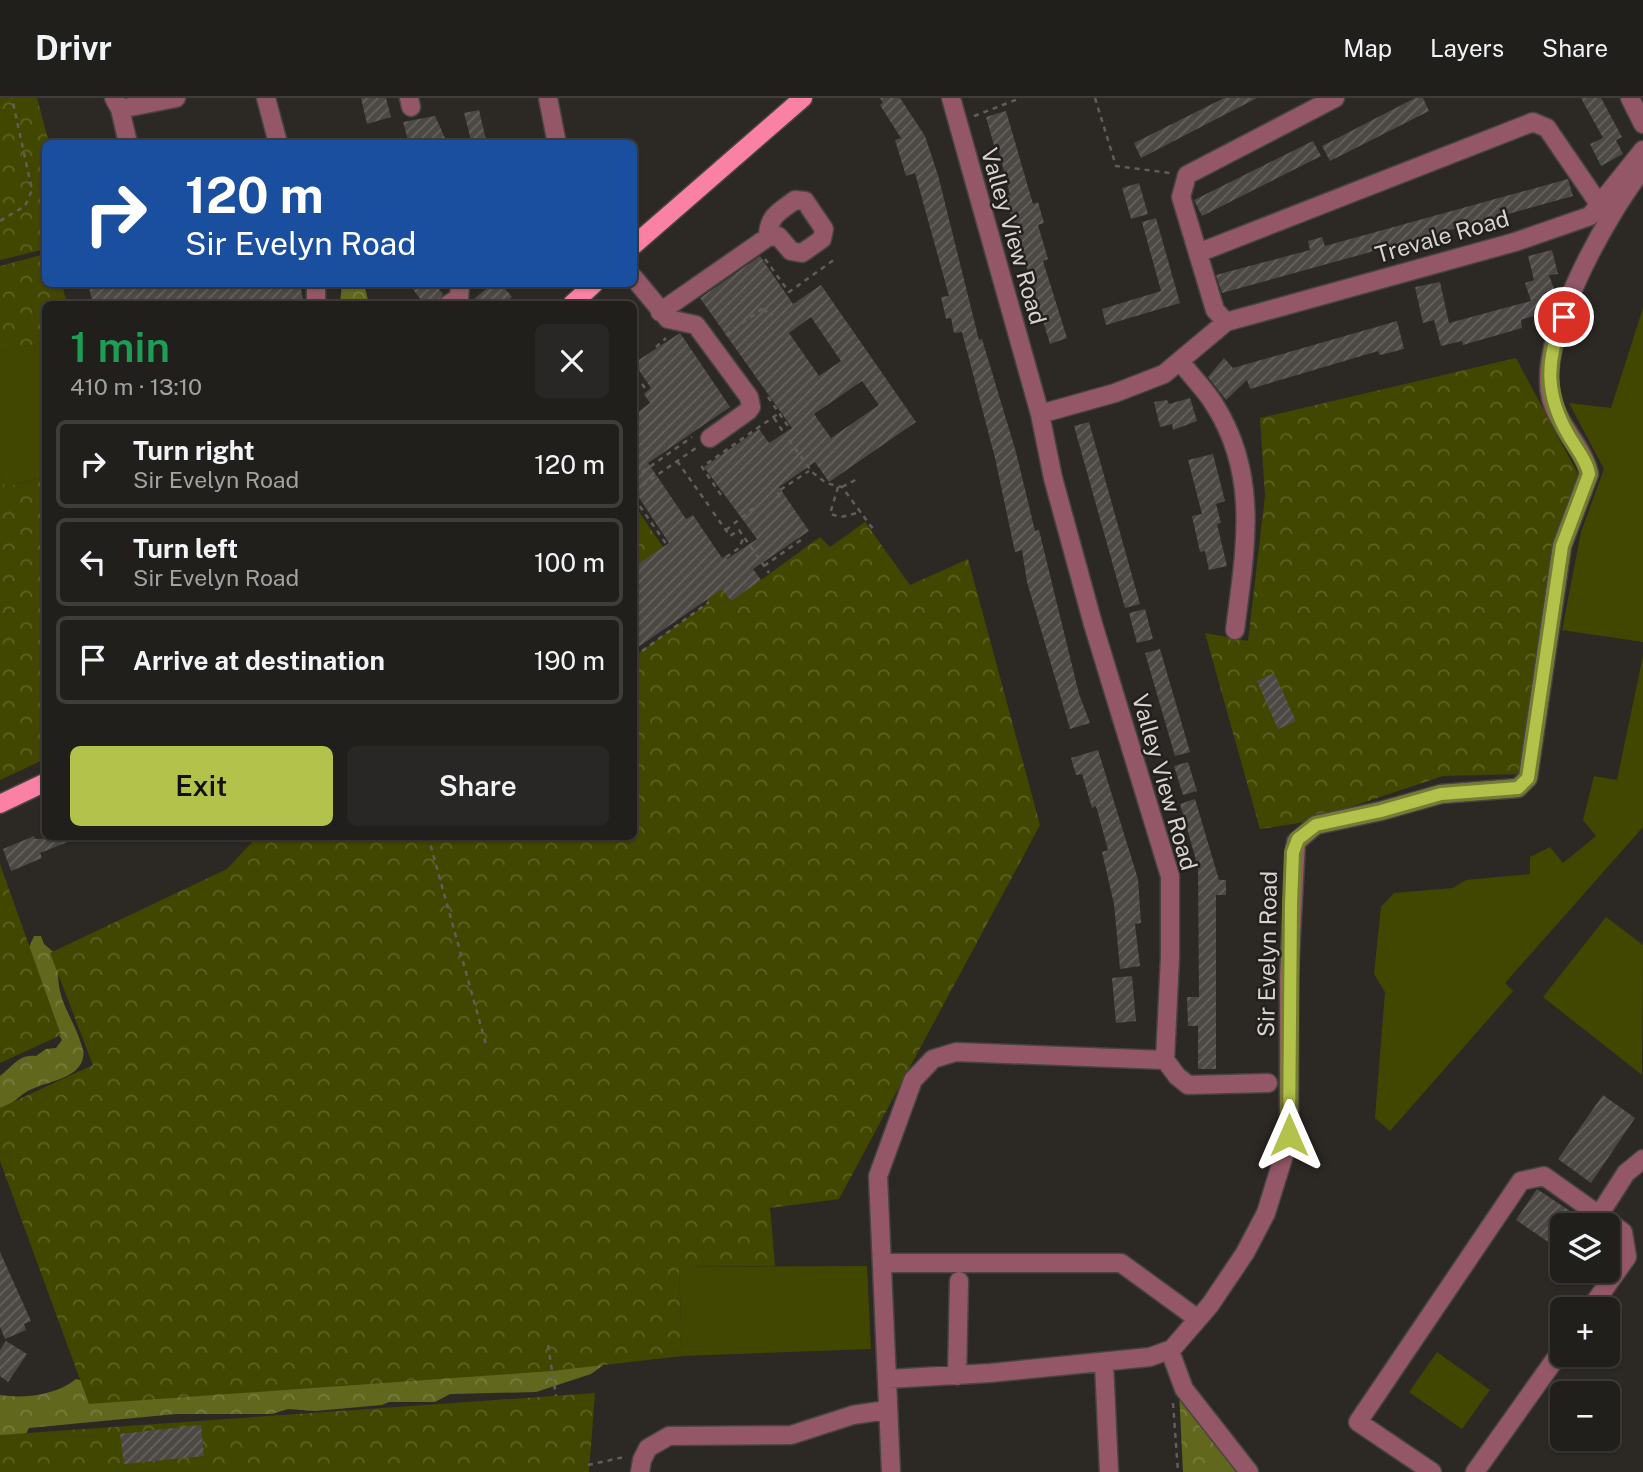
<!DOCTYPE html>
<meta charset="utf-8">
<style>
body{margin:0;font-family:"Public Sans",sans-serif;background:#292725;color:#f1f3f6;height:100vh;display:flex;flex-direction:column;font-size:26px;white-space:nowrap}
*{box-sizing:border-box;margin:0}
p{font-size:23px;color:#a2a2a3}
.icon{flex:none;width:38px;height:38px;fill:none;stroke:currentColor;stroke-width:2;stroke-linecap:round;stroke-linejoin:round}
.map{position:relative;flex:1;overflow:hidden}
.drawer{position:absolute;left:42px;top:203px;width:595px;height:539px;display:flex;flex-direction:column;background:#211f1c;border-radius:10px;box-shadow:0 2px 5px #0004,0 0 0 2px #3e3d3b}
.drawer>*{flex:none}
.banner{position:absolute;left:42px;top:42px;width:595px;height:147px;border-radius:10px;box-shadow:0 2px 5px #0004,0 0 0 2px #3e3d3b;background:#1a4fa0;color:#fff;overflow:hidden}
.fabs{position:absolute;left:1550px;top:1115px;display:grid;gap:14px}
.fabs a{display:grid;place-items:center;width:70px;height:70px;border-radius:10px;background:#211f1c;box-shadow:0 2px 5px #0004,0 0 0 2px #3e3d3b;font-size:35px}
.pin{position:absolute;display:grid;place-items:center;width:60px;height:60px;color:#fff;margin:-30px;border:4px solid #fff;border-radius:50%;box-shadow:0 2px 7px #0007}
.me{position:absolute;width:77px;margin:-38px;rotate:0deg;stroke-linejoin:round;filter:drop-shadow(0 0 5px #0008)}
.turn{display:flex;align-items:center;gap:24px;height:147px;padding:0 28px;font-size:32px}
.turn .icon{width:91px;height:91px;stroke-width:2.5}
.turn b{display:block;font-size:49px;line-height:60px}
.round{display:grid;place-items:center;flex:none;width:74px;height:74px;border-radius:10px;background:#292725}
.summary{display:flex;align-items:center;justify-content:space-between;height:119px;padding:0 28px}
h1{font-size:42px;font-weight:600;line-height:52px;color:#1e9e55}
.button{display:flex;gap:14px;margin-top:auto;padding:14px 28px}
.button a{flex:1;height:80px;border-radius:10px;background:#b3c24b;color:#111;font-size:28px;font-weight:600;line-height:80px;text-align:center}
.button a+a{background:#292725;color:#f1f3f6}
ul{padding:0;list-style:none}
li{display:flex;align-items:center;gap:21px;height:88px;margin:0 14px 10px;padding:0 14px;border:4px solid #3e3d3b;border-radius:10px}
li div{flex:1}
li b{display:block;font-size:26px}
li em{font-style:normal}
header{display:flex;align-items:center;gap:42px;box-sizing:border-box;height:98px;padding:0 35px;background:#211f1c;border-bottom:2px solid #3e3d3b}
header strong{font-size:33px}
nav{display:flex;gap:38px;margin-inline-start:auto;font-size:24px}
.map>svg:first-child{display:block}
</style>
<header>
<strong>Drivr</strong>
<nav><a>Map</a><a>Layers</a><a>Share</a></nav>
</header>
<div class="map">
<svg width="1643" height="1374" viewBox="0 0 1643 1374">
<defs>
<pattern id="forest-crowns" width="20" height="18" patternUnits="userSpaceOnUse" patternTransform="scale(1.75)"><rect width="20" height="18" fill="#61681e"/><path d="M2 6a3 3 0 1 1 6 0M12 15a3 3 0 1 1 6 0" fill="none" stroke="#777d3e"/></pattern>
<pattern id="park-crowns" width="20" height="18" patternUnits="userSpaceOnUse" patternTransform="scale(1.75)"><rect width="20" height="18" fill="#424700"/><path d="M2 6a3 3 0 1 1 6 0M12 15a3 3 0 1 1 6 0" fill="none" stroke="#5d6124"/></pattern>
<pattern id="building-hatch" width="6" height="6" patternUnits="userSpaceOnUse" patternTransform="scale(1.75)"><rect width="6" height="6" fill="#4c4945"/><path d="M-1 1l2-2M0 6l6-6M5 7l2-2" fill="none" stroke="#65625f"/></pattern>
</defs>
<rect width="100%" height="100%" fill="#2c2925"/>
<!-- grass -->
<path fill="#424700" d="M1643,210V544L1562,532L1581,434L1604,371L1569,305L1611,310Z
M45,244V379L5,389L0,369V254Z
M1643,558V729L1505,885L1513,893L1390,1033L1375,1020L1385,894L1374,876L1381,809L1394,795L1453,790L1466,782L1530,776V759L1550,749L1563,765L1596,738L1583,722L1594,678L1617,682Z
M1606,819L1643,847L1642,977L1543,899Z
M867,1168L871,1251L682,1258L679,1169Z
M1437,1254L1490,1292L1462,1331L1409,1294Z"/>
<!-- forest -->
<path fill="url(#forest-crowns)" d="M342,186H364L369,206H340Z
M34,838H41L44,846L59,859C53,903 73,915 83,952C85,961 80,970 72,975C60,983 45,985 32,991C19,996 17,1005 0,1010V978C13,968 19,956 36,958L46,951L56,950L62,942L50,922L28,852Z
M613,1260L591,1276L536,1294L450,1296L435,1304H389L382,1307L315,1313L288,1311L272,1316H176L29,1330L25,1338L0,1343V1297C23,1301 57,1297 76,1281L115,1292Z
M1179,1293L1242,1374H1183Z"/>
<!-- park -->
<path fill="url(#park-crowns)" d="M0,0H37L49,45L46,46L45,151L0,162Z
M45,156L46,186H62L67,206H46L45,244L0,254V168Z
M1516,260L1578,376L1547,478L1521,676L1443,678L1305,724L1260,731L1205,535L1248,543L1265,398L1260,320Z
M0,369L5,389L46,379V465L41,467L46,484L45,661L0,682Z
M634,407L663,449L634,470Z
M865,424L910,487L968,461L1040,727L839,1101L770,1110L775,1168L679,1169L682,1258L552,1273L89,1306L0,1063V1010L93,967L50,855L227,771L257,739L634,738V558L708,505L706,501L722,489L761,482L820,439L830,449Z
M0,766L61,937L0,965Z
M595,1295L589,1374H0V1337Z"/>
<!-- building -->
<path fill="url(#building-hatch)" fill-rule="evenodd" d="M361,0H386L391,19L367,26Z
M880,0H900L925,38L938,77L979,242L982,241L1016,354L1035,433L1039,432L1079,596L1090,625L1070,631L1027,484L1022,452L1015,454L995,360L962,234L954,235L951,220L946,221L941,199L949,198L915,75L906,78L895,42L901,40L880,7L883,5Z
M1224,0H1257L1141,60L1134,45Z
M1415,0H1423L1429,13L1330,63L1322,48Z
M1581,0H1601L1622,39L1616,42L1623,56L1601,68L1590,46L1603,40Z
M479,12L487,46H472L464,15Z
M1006,13L1033,106L1038,104L1044,125L1038,127L1048,161L1043,163L1067,240L1050,246L1005,98L1010,97L997,46L994,47L986,19Z
M435,18L445,40L409,46L403,24Z
M1313,43L1321,58L1202,118L1194,102Z
M1568,81L1573,98L1222,195L1216,177L1310,152L1308,143L1322,139L1325,148Z
M1139,85L1148,116L1131,121L1122,90Z
M1156,120L1180,205L1106,227L1102,211L1161,193L1142,124Z
M1552,152L1558,176L1549,177L1554,191L1545,194L1551,212L1521,222L1522,230L1463,247L1462,243L1441,248L1434,222L1423,225L1415,189L1440,184L1449,225L1531,203L1525,185L1534,182L1528,158Z
M760,158L793,206L821,187L916,324L829,384L815,364L779,389L809,433L753,471L761,482L731,503L722,491L634,552V478L639,474L635,468L669,445L634,392V317L650,305L644,296L651,290L634,265L680,235L730,309L648,365L686,421L693,417L722,460L726,458L727,461L757,441L704,369L759,331L769,345L792,330L700,200ZM811,219L841,263L819,278L789,235ZM862,283L879,307L831,340L814,316Z
M88,186H300L303,202L284,206H93Z
M409,186H435L443,196L436,206H424Z
M492,186H501L512,199L503,206H468Z
M1397,223L1404,251L1380,257L1378,253L1250,291L1247,282L1226,302L1208,279L1224,260L1233,270Z
M1190,300L1197,323L1173,332L1172,326L1160,329L1154,304L1167,302L1169,306Z
M1089,324L1140,506L1125,510L1074,328Z
M1213,356L1225,403L1216,406L1221,425L1217,426L1227,468L1209,472L1205,453L1200,454L1192,418L1202,416L1188,362Z
M1145,511L1153,541L1137,545L1129,515Z
M1160,551L1190,654L1175,658L1145,555Z
M1274,575L1296,623L1278,631L1257,583Z
M1098,652L1138,781L1141,825L1135,826L1140,868L1120,871L1114,806L1102,754L1108,752L1096,708L1092,710L1082,676L1076,677L1071,660Z
M1188,664L1197,693L1183,697L1174,668Z
M1195,701L1219,782H1226V797H1216V971H1198V928H1188L1187,899H1199L1198,769L1180,706Z
M34,738L35,741L80,739L40,755L42,760L11,773L3,751Z
M1132,878L1136,923L1116,925L1112,880Z
M1603,997L1635,1020L1591,1085L1558,1061Z
M1537,1091L1591,1127H1563V1154L1516,1122Z
M0,1154L31,1223L24,1226L26,1232L5,1241L0,1229Z
M6,1243L27,1256L8,1284L0,1278V1252Z
M201,1327L204,1358L124,1366L120,1336Z"/>
<g fill="none" stroke-linecap="round" stroke-linejoin="round">
<!-- minor casing -->
<g stroke="#474441" stroke-width="21">
<path id="minor" d="M114,0L120,11L128,45
M266,0L278,45
M409,0L411,9
M548,0L557,46
M1630,0L1643,26
M120,11L176,0
M1198,155L1533,24L1547,30L1599,106
M634,180L668,221L696,227L749,299L751,309L748,313L710,340
M316,206V186
M449,206L459,200L460,186
M660,214L768,139L778,138L791,153L802,155L822,141L824,131L805,103L795,102C780,113 768,118 768,139
M1226,224L1215,212L1181,99L1187,77L1335,0
M1180,263C1191,278 1205,291 1214,306C1260,378 1245,452 1235,532
M1040,316L1115,295L1164,276L1226,224L1515,144L1590,118L1643,52
M1165,962L1177,978L1188,987L1268,985
M1599,1117L1626,1075L1643,1061
M883,1165H1121L1198,1221
M1170,1253L1184,1291L1249,1374
M1104,1265L1109,1374
M957,1278L959,1183
M888,1281L990,1275L1150,1259L1172,1251L1210,1207L1245,1155L1266,1115L1289,1041V877L1296,744L1316,727L1381,713L1441,696L1518,690L1528,680L1562,448L1589,376C1584,349 1558,328 1551,300C1536,242 1607,116 1643,71
M640,1374L642,1362L648,1350L669,1338L791,1337L853,1317L886,1312
M891,1374L878,1078L913,982L933,961L956,954L1165,962L1170,859V778L1093,526L1053,380L1040,316L951,0
M1432,1374L1358,1324L1521,1083L1544,1078L1623,1134L1627,1159L1590,1211
M1475,1374L1563,1250"/>
</g>
<!-- major casing -->
<g stroke="#474441" stroke-width="21">
<path id="major" d="M634,147L803,0
M572,206L594,186
M0,706L46,684"/>
</g>
<!-- path -->
<path stroke="#605e5a" stroke-width="2.5" stroke-dasharray="5 5" stroke-linecap="butt" d="M1095,0L1116,68L1170,75
M974,18L1021,0
M0,123L25,108L32,92L12,0
M765,161L789,194L835,161
M764,210L769,218L773,215
M726,237L763,210L762,208
M656,249L666,240
M634,292L642,286L647,293
M768,299L790,331
M774,320L784,335
M789,342L812,374L826,385L842,389L873,431L871,432
M677,363L709,408
M637,367L642,374
M634,380L692,339
M838,389L830,416L841,419L861,414
M842,389L859,380
M634,393L696,350
M721,397L702,369L779,315
M780,399L777,394L809,373
M634,400L667,447
M713,414L730,438L739,432L769,475
M726,432L756,408
M726,459L739,450L744,439
M764,468L801,442L800,440
M634,559L709,504
M428,738L487,950
M548,1247L556,1298
M1173,1305L1178,1374
M588,1367L624,1359"/>
<!-- minor -->
<use href="#minor" stroke="#935767" stroke-width="18"/>
<!-- major -->
<use href="#major" stroke="#fb81a4" stroke-width="18"/>
</g>
<g fill="none" stroke-linecap="round" stroke-linejoin="round">
<!-- route casing -->
<g stroke="#747e31" stroke-width="18">
<path id="route" d="M1289,1037L1291,806L1293,754L1298,741L1316,727L1381,713L1441,696L1518,690L1528,680L1562,448L1589,376C1587,363 1576,350 1569,338C1545,297 1545,262 1564,219"/>
</g>
<!-- route -->
<use href="#route" stroke="#b3c24b" stroke-width="12"/>
</g>
<g text-anchor="middle" dominant-baseline="central" stroke-width="5" stroke-linejoin="round" paint-order="stroke">
<!-- street labels -->
<g font-size="23" fill="#d6d4d2" stroke="#221f1c">
<text transform="translate(1014 138) rotate(74)">Valley View Road</text>
<text transform="translate(1442 138) rotate(-16)">Trevale Road</text>
<text transform="translate(1165 684) rotate(74)">Valley View Road</text>
<text transform="translate(1267 856) rotate(-89)">Sir Evelyn Road</text>
</g>
</g>
</svg>
<div class="fabs">
<a><svg class="icon" aria-label="layers" viewBox="0 0 24 24"><path d="M12 4l9 5-9 5-9-5zM3 14l9 5 9-5"/></svg></a>
<a>+</a>
<a>−</a>
</div>
<div class="pin" style="left:1564px;top:219px;background:#d93025"><svg class="icon" aria-label="arrive" viewBox="0 0 24 24"><path d="M6 21V4h12l-3 4 3 4H6"/></svg></div>
<svg class="me" style="left:1289px;top:1037px" viewBox="-20 -20 40 40"><path d="M0-17L14 15 0 8-14 15z" fill="#b3c24b" stroke="#fff" stroke-width="4"/></svg>
<div class="banner">
<div class="turn"><svg class="icon" aria-label="right" viewBox="0 0 24 24"><path d="M7 20v-9h11M14 6l5 5-5 5"/></svg><div><b>120 m</b>Sir Evelyn Road</div></div>
</div>
<section class="drawer">
<div class="summary"><div><h1>1 min</h1><p>410 m · 13:10</p></div><a class="round"><svg class="icon" aria-label="close" viewBox="0 0 24 24"><path d="M6 6l12 12M18 6L6 18"/></svg></a></div>
<ul>
<li><svg class="icon" aria-label="right" viewBox="0 0 24 24"><path d="M7 20v-9h11M14 6l5 5-5 5"/></svg><div><b>Turn right</b><p>Sir Evelyn Road</p></div><em>120 m</em></li>
<li><svg class="icon" aria-label="left" viewBox="0 0 24 24"><path d="M17 20v-9H6M10 6l-5 5 5 5"/></svg><div><b>Turn left</b><p>Sir Evelyn Road</p></div><em>100 m</em></li>
<li><svg class="icon" aria-label="arrive" viewBox="0 0 24 24"><path d="M6 21V4h12l-3 4 3 4H6"/></svg><div><b>Arrive at destination</b></div><em>190 m</em></li>
</ul>
<div class="button"><a>Exit</a><a>Share</a></div>
</section>
</div>
